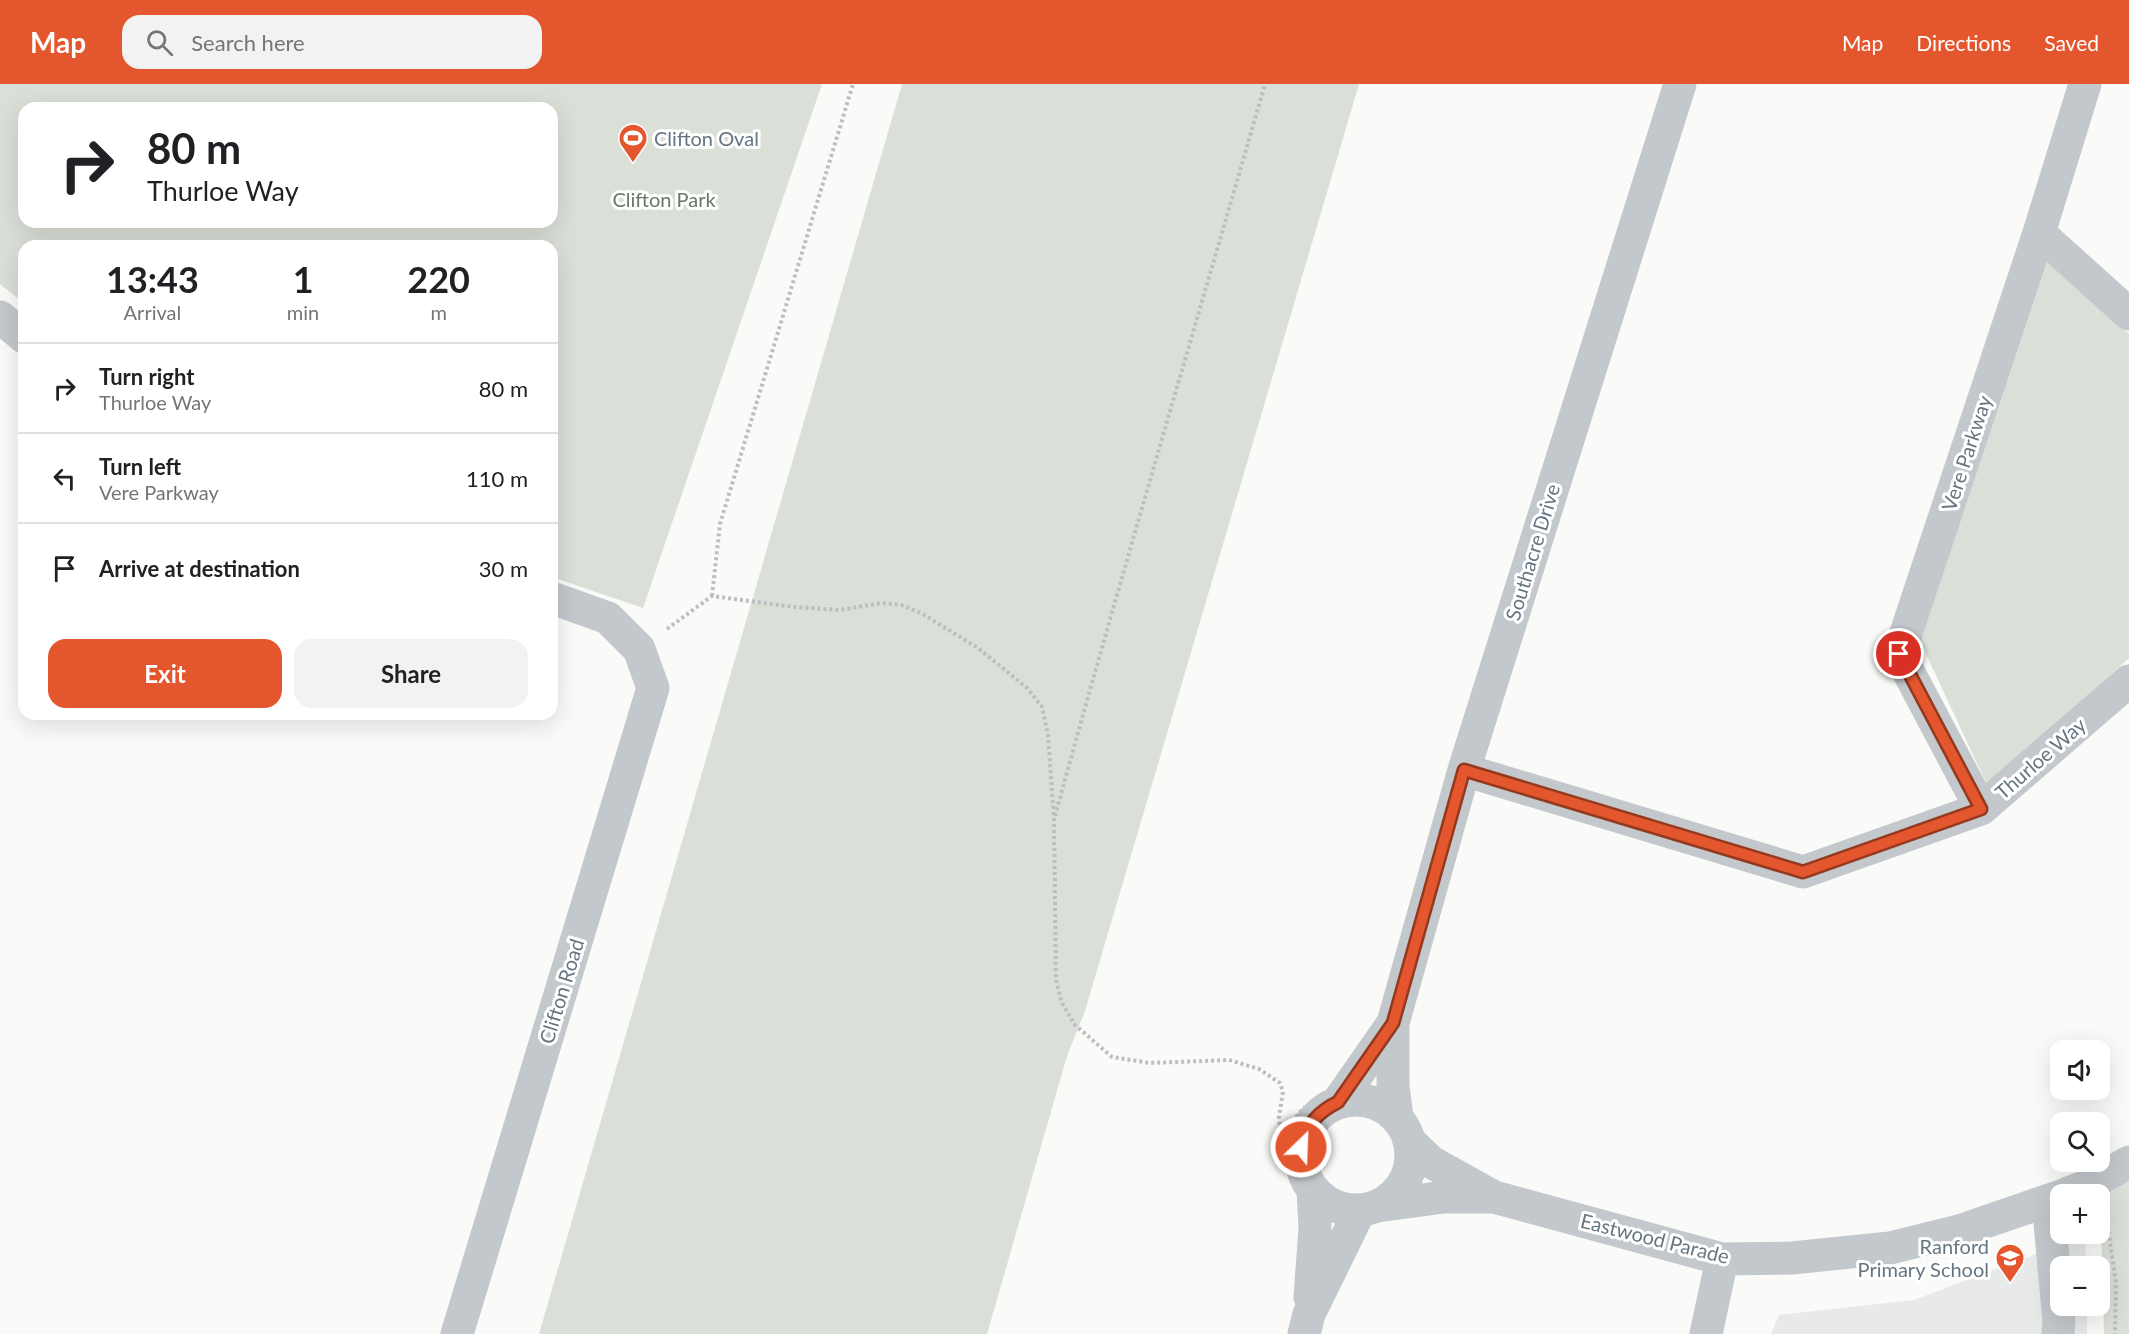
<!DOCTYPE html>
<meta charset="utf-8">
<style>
body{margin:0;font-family:Lato,sans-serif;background:#f2f2f2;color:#202124;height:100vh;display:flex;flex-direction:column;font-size:22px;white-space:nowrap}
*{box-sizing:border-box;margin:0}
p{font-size:20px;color:#757577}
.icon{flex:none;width:33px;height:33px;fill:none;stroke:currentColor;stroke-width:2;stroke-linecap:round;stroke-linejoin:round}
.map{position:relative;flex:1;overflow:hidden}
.panel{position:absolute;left:18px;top:156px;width:540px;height:480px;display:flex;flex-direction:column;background:#fff;border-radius:18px;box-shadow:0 6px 24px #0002}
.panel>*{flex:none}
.hud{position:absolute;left:18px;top:18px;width:540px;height:126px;border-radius:18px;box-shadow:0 6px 24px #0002;background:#fff;color:#202124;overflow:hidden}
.fabs{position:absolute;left:2050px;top:956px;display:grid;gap:12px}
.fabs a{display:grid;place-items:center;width:60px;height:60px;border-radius:12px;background:#fff;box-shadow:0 6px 24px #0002;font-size:30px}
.pin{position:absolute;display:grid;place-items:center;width:51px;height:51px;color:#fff;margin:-26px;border:3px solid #fff;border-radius:50%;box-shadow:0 2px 6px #0007}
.me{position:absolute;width:66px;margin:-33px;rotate:24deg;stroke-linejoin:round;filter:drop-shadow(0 0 4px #0008)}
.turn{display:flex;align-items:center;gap:21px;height:126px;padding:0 30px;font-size:27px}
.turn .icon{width:78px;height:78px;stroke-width:2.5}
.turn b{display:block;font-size:42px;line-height:51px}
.eta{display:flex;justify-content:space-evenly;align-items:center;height:102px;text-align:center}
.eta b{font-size:36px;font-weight:700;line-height:42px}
.primary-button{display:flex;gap:12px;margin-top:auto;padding:12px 30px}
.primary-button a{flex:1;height:69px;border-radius:18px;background:#e4572e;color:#fff;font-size:24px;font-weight:700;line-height:69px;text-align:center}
.primary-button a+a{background:#f2f2f2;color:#202124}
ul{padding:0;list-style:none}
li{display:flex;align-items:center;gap:18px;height:90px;padding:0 30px;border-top:2px solid #e0e0e0}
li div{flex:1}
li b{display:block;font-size:22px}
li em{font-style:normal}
header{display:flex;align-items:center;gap:36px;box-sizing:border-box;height:84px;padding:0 30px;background:#e4572e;color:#fff}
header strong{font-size:28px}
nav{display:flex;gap:33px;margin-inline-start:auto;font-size:21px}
.search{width:420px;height:54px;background:#f2f2f2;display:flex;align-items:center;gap:15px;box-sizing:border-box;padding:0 21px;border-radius:18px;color:#757577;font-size:22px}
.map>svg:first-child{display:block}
</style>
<header>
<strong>Map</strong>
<div class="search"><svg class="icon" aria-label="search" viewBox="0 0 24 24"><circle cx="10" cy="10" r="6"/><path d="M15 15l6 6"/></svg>Search here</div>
<nav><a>Map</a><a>Directions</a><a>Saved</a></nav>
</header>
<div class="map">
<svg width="2129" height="1250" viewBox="0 0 2129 1250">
<rect width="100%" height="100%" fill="#fafaf8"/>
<!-- built -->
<path fill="#e8e9e9" d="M2085,1151L2086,1182H2061V1221H2087V1250H1771L1779,1231L1914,1216Z"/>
<!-- green -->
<path fill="#dadfd7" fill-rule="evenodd" d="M0,0H822L643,524L552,493V162H24V219L0,200ZM24,24H552V138H24Z
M902,0H1359L1085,927L1067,972L987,1250H539Z
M2043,175L2129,250V574L1988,703L1919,555Z
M2129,1090V1250H2104L2100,1108Z"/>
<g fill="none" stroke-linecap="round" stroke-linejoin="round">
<!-- path -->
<path stroke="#bbbfc2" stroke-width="4" stroke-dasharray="3 3" stroke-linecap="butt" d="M712,512L720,440L853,0
M667,545L712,512L794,523L840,526L882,519L901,521L921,529L978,564L1027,604L1042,623L1048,651L1054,735L1056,895L1061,917L1074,940L1112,973L1150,979L1229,976L1259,985L1280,999L1283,1008L1279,1033L1281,1054H1287
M1055,732C1122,487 1195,244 1265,0
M1287,1085C1282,1064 1289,1036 1305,1023
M2106,1130L2116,1199L2115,1250"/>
<!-- minor -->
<path stroke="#c3c8cc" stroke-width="33" d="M2039,149L2129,230
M0,233L24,253
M1464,686L1803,788L1981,725L2129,597
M1981,725L1899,570L2039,149L2085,0
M1301 1071a55 55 0 1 1 110 0a55 55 0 1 1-110 0Z
M1338,1018L1393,939
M1397,1034L1393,1002V939L1464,686L1680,0
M1409,1057L1431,1078L1494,1113L1722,1175L1792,1174L1890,1164L1959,1147L2061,1112
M2066,1110L2087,1102L2129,1078
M2048,1117L2059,1238L2058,1250
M1377,1122L1444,1113H1490
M1310,1213L1315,1144L1313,1106
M457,1250L653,604L639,565L608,534L552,514
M1304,1250L1309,1230L1360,1126
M1706,1250L1722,1175"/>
</g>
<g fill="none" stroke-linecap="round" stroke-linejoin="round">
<!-- route casing -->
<g stroke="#94391e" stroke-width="15">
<path id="route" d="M1301,1063C1307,1040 1318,1028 1338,1018L1393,939L1464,686L1803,788L1981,725L1899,570"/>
</g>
<!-- route -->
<use href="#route" stroke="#e4572e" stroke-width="10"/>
</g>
<!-- icons -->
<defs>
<g id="stadium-pin" transform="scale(1.5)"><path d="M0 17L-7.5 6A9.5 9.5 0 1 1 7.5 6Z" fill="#e4572e" stroke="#fff"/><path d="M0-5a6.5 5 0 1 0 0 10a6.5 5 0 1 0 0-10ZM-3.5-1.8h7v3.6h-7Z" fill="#fff"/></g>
<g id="school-pin" transform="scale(1.5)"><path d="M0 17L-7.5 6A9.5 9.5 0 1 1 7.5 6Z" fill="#e4572e" stroke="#fff"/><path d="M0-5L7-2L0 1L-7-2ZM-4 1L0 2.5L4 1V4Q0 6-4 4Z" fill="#fff"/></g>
</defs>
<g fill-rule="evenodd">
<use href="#stadium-pin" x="633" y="54"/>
<use href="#school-pin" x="2010" y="1174"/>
</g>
<g text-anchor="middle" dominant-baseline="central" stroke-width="6" stroke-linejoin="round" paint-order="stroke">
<!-- poi labels -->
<g font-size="20" fill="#657683" stroke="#fff" text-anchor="start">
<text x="654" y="54">Clifton Oval</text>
<text x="1989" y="1162" text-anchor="end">Ranford<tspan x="1989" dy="23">Primary School</tspan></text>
</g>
<!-- park labels -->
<g font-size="20" fill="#687a64" stroke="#fff">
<text x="664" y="115">Clifton Park</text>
</g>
<!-- street labels -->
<g font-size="20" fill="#657683" stroke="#fff">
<text transform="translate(1966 369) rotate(-72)">Vere Parkway</text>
<text transform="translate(1532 468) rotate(-73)">Southacre Drive</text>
<text transform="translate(2040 674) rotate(-41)">Thurloe Way</text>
<text transform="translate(561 907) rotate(-73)">Clifton Road</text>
<text transform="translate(1655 1154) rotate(14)">Eastwood Parade</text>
</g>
</g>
</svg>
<div class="fabs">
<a><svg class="icon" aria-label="sound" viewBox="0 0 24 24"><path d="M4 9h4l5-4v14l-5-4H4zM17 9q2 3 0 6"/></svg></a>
<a><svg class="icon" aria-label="search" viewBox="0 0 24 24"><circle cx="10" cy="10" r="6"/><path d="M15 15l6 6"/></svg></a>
<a>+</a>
<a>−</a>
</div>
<div class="pin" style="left:1899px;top:570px;background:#d93025"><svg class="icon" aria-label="arrive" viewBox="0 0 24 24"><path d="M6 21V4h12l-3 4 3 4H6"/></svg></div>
<svg class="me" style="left:1301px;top:1063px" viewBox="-20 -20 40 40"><circle r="17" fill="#e4572e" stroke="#fff" stroke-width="3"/><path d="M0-11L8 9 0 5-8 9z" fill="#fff"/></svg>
<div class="hud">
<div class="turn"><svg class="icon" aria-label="right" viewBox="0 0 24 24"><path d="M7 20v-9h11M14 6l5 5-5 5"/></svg><div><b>80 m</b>Thurloe Way</div></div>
</div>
<section class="panel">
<div class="eta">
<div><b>13:43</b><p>Arrival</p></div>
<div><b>1</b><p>min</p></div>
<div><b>220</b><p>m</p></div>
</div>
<ul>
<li><svg class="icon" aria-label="right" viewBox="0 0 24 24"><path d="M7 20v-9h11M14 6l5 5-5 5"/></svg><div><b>Turn right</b><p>Thurloe Way</p></div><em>80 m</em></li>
<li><svg class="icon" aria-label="left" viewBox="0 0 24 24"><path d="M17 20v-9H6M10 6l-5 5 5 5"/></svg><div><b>Turn left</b><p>Vere Parkway</p></div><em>110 m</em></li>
<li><svg class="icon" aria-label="arrive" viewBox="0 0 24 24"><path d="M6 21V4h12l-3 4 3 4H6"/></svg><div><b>Arrive at destination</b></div><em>30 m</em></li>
</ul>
<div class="primary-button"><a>Exit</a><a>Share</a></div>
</section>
</div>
